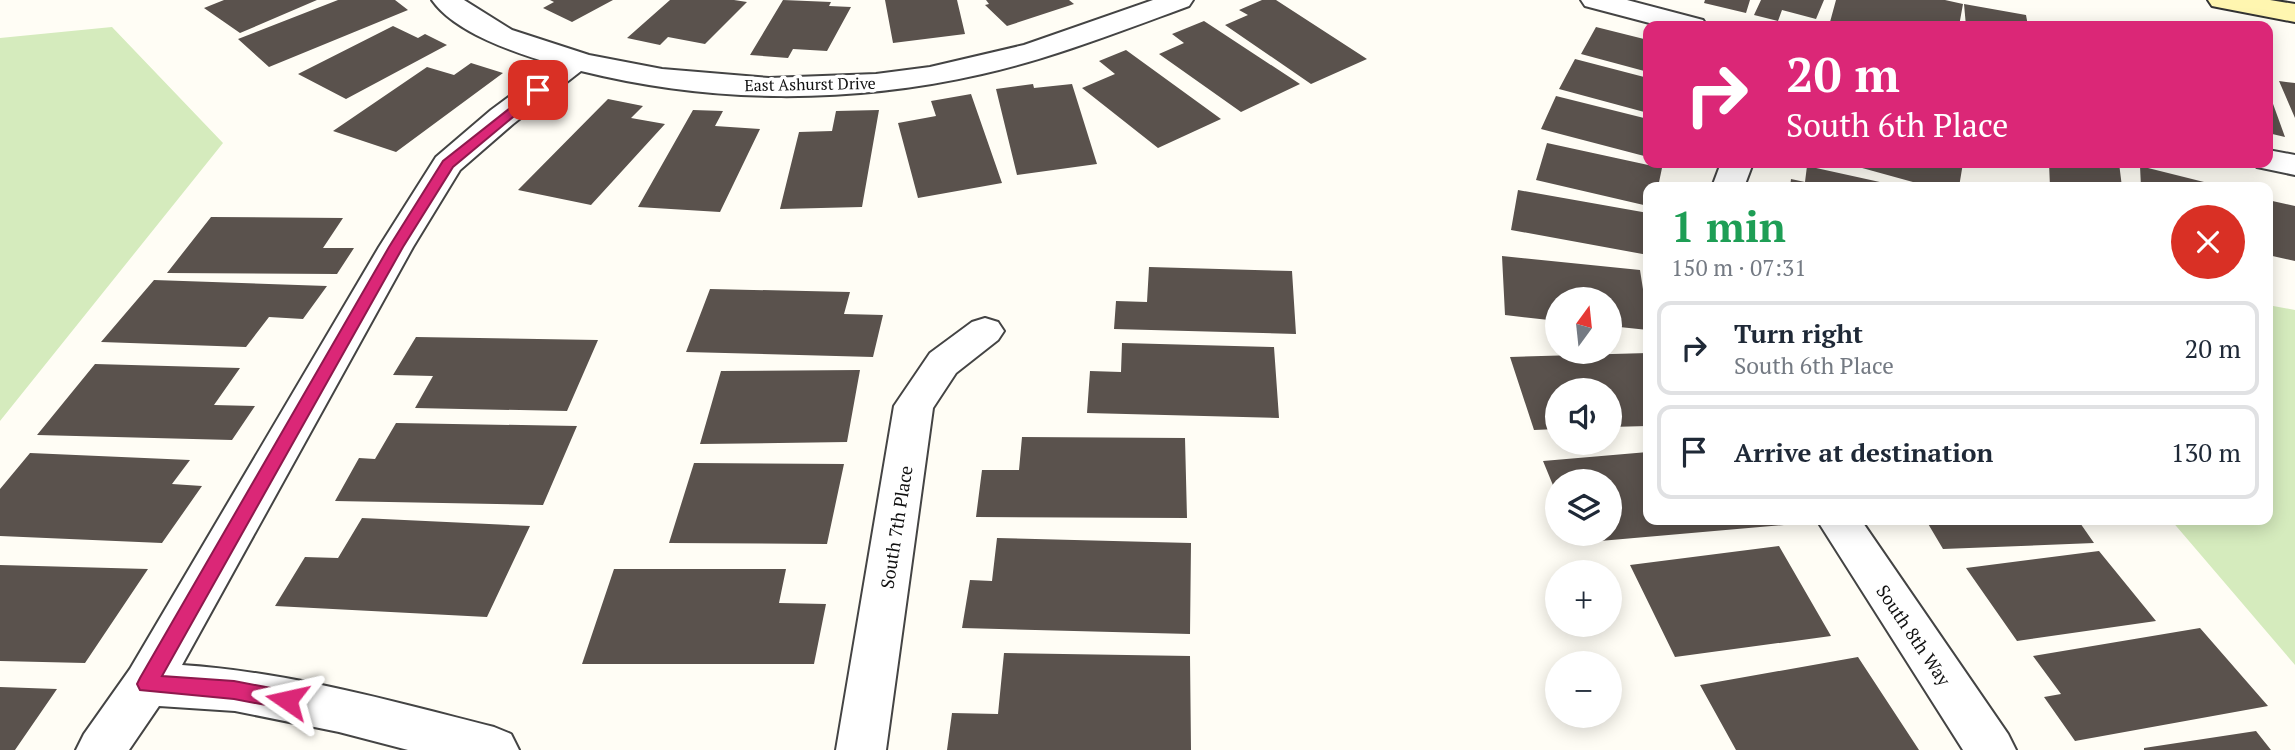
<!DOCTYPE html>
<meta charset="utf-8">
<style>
body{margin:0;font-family:"PT Serif",serif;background:#f6f6f7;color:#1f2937;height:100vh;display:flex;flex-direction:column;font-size:26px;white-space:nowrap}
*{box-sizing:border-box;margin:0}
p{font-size:23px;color:#747a83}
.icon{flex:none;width:38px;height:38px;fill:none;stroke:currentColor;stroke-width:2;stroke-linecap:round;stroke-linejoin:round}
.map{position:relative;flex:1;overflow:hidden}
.panel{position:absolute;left:1643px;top:182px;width:630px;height:343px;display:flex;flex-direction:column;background:#fff;border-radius:14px;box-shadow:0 4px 18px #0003}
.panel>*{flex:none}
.top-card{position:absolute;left:1643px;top:21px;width:630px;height:147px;border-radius:14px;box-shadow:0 4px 18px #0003;background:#db2777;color:#fff;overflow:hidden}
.needle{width:46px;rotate:15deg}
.buttons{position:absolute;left:1545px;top:287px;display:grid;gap:14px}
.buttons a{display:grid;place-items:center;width:77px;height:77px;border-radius:50%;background:#fff;box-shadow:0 4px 18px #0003;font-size:35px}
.pin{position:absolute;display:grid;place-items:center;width:60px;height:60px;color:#fff;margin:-30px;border-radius:14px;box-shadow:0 4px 10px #0006}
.me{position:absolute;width:77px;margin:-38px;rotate:281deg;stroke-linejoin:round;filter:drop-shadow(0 0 5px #0008)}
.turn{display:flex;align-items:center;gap:24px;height:147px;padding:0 28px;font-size:32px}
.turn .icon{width:91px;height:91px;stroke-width:2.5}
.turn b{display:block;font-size:49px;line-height:60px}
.round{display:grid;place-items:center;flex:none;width:74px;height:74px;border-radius:37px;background:#f6f6f7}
.head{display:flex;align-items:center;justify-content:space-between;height:119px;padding:0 28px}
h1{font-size:42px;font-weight:700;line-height:52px;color:#1e9e55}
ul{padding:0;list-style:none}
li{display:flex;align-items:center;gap:21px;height:94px;margin:0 14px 10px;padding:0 14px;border:4px solid #e0e1e3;border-radius:14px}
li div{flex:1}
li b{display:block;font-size:26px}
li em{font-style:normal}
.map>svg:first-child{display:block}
</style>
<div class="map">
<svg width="2295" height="750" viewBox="0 0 2295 750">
<rect width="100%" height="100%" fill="#fffdf5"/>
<!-- green -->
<path fill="#d5ebbd" d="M112,27L223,143L0,421V38Z
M2268,305L2295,310V665L2171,520H2268Z"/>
<!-- building -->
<path fill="#5a524d" d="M224,0H317L240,33L204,8Z
M338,0H395L408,10L269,67L238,39Z
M550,0H613L572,22L543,8L554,2Z
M670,0H734L747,2L705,44L668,37L660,45L627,38Z
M783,0L831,2L829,6L851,7L827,51L793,49L788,58L750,55Z
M885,0H957L965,34L893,43Z
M986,0H1069L1074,4L1007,26L985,5L989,4Z
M1262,0H1276L1367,59L1311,84L1225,25L1248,15L1239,10Z
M1705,0H1750L1746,13L1704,3Z
M1761,0H1824L1816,19L1782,10L1778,21L1754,15Z
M1836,0H1945L1963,4L1959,26H1849L1830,22Z
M1964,4L2026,15L2028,26H1966Z
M1204,21L1300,84L1241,112L1159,54L1184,43L1172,34Z
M393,26L418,38L425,34L447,45L346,99L298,74Z
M1596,27L1648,40V72L1581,54Z
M1126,50L1221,119L1158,148L1082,88L1115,74L1099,61Z
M1575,59L1648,78V113L1559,89Z
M471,63L503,73L396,152L333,131L427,67L454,75Z
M2279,81L2295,83V118Z
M1033,84L1034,88L1072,84L1097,164L1017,175L996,89Z
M2268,90L2285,137L2268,133Z
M971,94L1002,183L918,198L898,123L936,116L931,101Z
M1556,96L1648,119V157L1541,129Z
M608,99L643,106L631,118L665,124L591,205L518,190Z
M693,110L723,111L715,126L760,129L720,212L638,207Z
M879,110L862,207L780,209L799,132L832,131L836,111Z
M1547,143L1662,168L1658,187H1648V206L1536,180Z
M1844,163H1963L1959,187H1931Z
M2049,163H2119L2122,187H2050Z
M1807,166L1898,186V187H1790L1791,179L1805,182Z
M2140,166L2220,186V187H2141Z
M1518,190L1648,213V255L1511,230Z
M2268,200L2295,206V261L2268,255Z
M211,217L343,218L323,248H354L337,274L167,273Z
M1502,256L1640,270L1645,302H1648V330L1610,326V299H1558V321L1505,315Z
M1149,267L1292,271L1296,334L1114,329L1116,301L1147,302Z
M154,280L327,286L303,319L269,317L246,347L101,342Z
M710,289L850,292L844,314L883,315L873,357L686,352Z
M416,337L598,340L567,411L415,408L433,376L393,375Z
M1122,343L1274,347L1279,418L1087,413L1090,371L1121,372Z
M1648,353V426L1610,427V390H1558V429L1534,430L1510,357Z
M95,364L240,368L214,405L255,406L232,440L37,435Z
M860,370L847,442L700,444L721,371Z
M396,423L577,426L543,505L335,501L359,458L375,459Z
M1022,437L1185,438L1187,518L976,517L982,470H1019Z
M1648,452V520H1781L1784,525L1577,543L1573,534H1610V481H1558L1557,495L1543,461Z
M30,453L190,460L172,484L202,486L162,543L0,536V489Z
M694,463L844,464L827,544L669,543Z
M362,518L530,526L487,617L275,606L305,557L338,558Z
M1938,520H2078L2094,543L1943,549L1927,522Z
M997,538L1191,543L1190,634L962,628L970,580L992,581Z
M1779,546L1831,636L1675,657L1630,565Z
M2099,551L2156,621L2017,641L1966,568Z
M0,565L148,569L85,663L0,661Z
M614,569H786L779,603L826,604L814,664H582Z
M2200,628L2268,706L2075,741L2044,697L2061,694L2033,656Z
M1004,653L1190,656L1191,750H947L952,713L998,714Z
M1858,657L1919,750H1736L1700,685Z
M0,687L57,689L15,750H0Z
M2256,731L2271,750H2144V748Z"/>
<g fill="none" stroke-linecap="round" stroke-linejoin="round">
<!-- street casing -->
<g stroke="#444" stroke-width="4">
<path id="street" d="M432,0H464L512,30L589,55L662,69L769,78L876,74L930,67L1024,45L1153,0H1193L1189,6C1121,31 1053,58 982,74C850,104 713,104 581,71L513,124L460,170L413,247L182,665C289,672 391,701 494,727L511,734L519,750H408L339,732L235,711L159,706L129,750H76L84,734L130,669L379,247L436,157L491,110L553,64C516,53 455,33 432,0Z
M1581,0H1627L1703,20L1707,26H1661L1585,6Z
M2268,150L2295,155V175L2257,167L2254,163H2268Z
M1721,163H1753L1744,187H1712Z
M985,318L998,322L1004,331L998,340L956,373L933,408L886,750H836L894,406L930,353L972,322Z
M1817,520H1861L2008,734L2016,750H1963Z"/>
</g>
<!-- secondary casing -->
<g stroke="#333" stroke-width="4">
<path id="secondary" d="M2208,0H2270L2295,4V22L2222,8L2212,6Z"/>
</g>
<!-- street -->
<use href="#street" fill="#fff" fill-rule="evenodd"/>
<!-- secondary -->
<use href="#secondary" fill="#fff6b0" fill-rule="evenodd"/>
</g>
<!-- route -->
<path fill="#db2777" stroke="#8e194d" stroke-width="2" d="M538,86L545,90L543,92L453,167L403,247L162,676L234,681L287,691L294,694L297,700L294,706L287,709L234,699L140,690L137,684L140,678L389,247L443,161Z"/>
<g text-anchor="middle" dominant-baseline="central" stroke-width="7" stroke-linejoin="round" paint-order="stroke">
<!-- far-street labels -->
<g font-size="16" fill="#111" stroke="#fff">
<text transform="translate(810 84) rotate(-1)">East Ashurst Drive</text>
</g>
<!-- street labels -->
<g font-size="18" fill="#111" stroke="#fff">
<text transform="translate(896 527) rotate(-81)">South 7th Place</text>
<text transform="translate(1914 635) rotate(56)">South 8th Way</text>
</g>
</g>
</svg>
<div class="buttons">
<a><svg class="needle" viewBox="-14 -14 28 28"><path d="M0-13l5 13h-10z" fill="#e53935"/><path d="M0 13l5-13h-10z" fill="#747a83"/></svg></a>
<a><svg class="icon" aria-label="sound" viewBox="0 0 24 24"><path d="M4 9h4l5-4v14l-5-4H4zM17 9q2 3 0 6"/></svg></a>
<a><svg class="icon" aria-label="layers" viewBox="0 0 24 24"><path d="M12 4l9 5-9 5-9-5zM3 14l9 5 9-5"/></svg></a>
<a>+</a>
<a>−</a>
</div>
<div class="pin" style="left:538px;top:90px;background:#d93025"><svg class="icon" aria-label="arrive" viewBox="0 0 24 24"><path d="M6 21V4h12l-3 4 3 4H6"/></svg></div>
<svg class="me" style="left:287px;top:700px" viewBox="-20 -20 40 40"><path d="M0-17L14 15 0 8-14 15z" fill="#db2777" stroke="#fff" stroke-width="4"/></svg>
<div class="top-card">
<div class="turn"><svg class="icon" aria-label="right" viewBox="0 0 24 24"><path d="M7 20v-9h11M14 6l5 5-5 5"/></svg><div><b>20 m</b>South 6th Place</div></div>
</div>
<section class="panel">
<div class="head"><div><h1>1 min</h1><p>150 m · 07:31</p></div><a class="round" style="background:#d93025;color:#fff"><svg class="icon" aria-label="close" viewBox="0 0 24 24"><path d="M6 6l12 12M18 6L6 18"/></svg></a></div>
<ul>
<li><svg class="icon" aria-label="right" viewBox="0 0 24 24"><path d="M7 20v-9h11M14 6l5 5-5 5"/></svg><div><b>Turn right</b><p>South 6th Place</p></div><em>20 m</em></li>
<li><svg class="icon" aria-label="arrive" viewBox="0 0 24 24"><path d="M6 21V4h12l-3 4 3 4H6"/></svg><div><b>Arrive at destination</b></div><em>130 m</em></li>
</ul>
</section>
</div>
